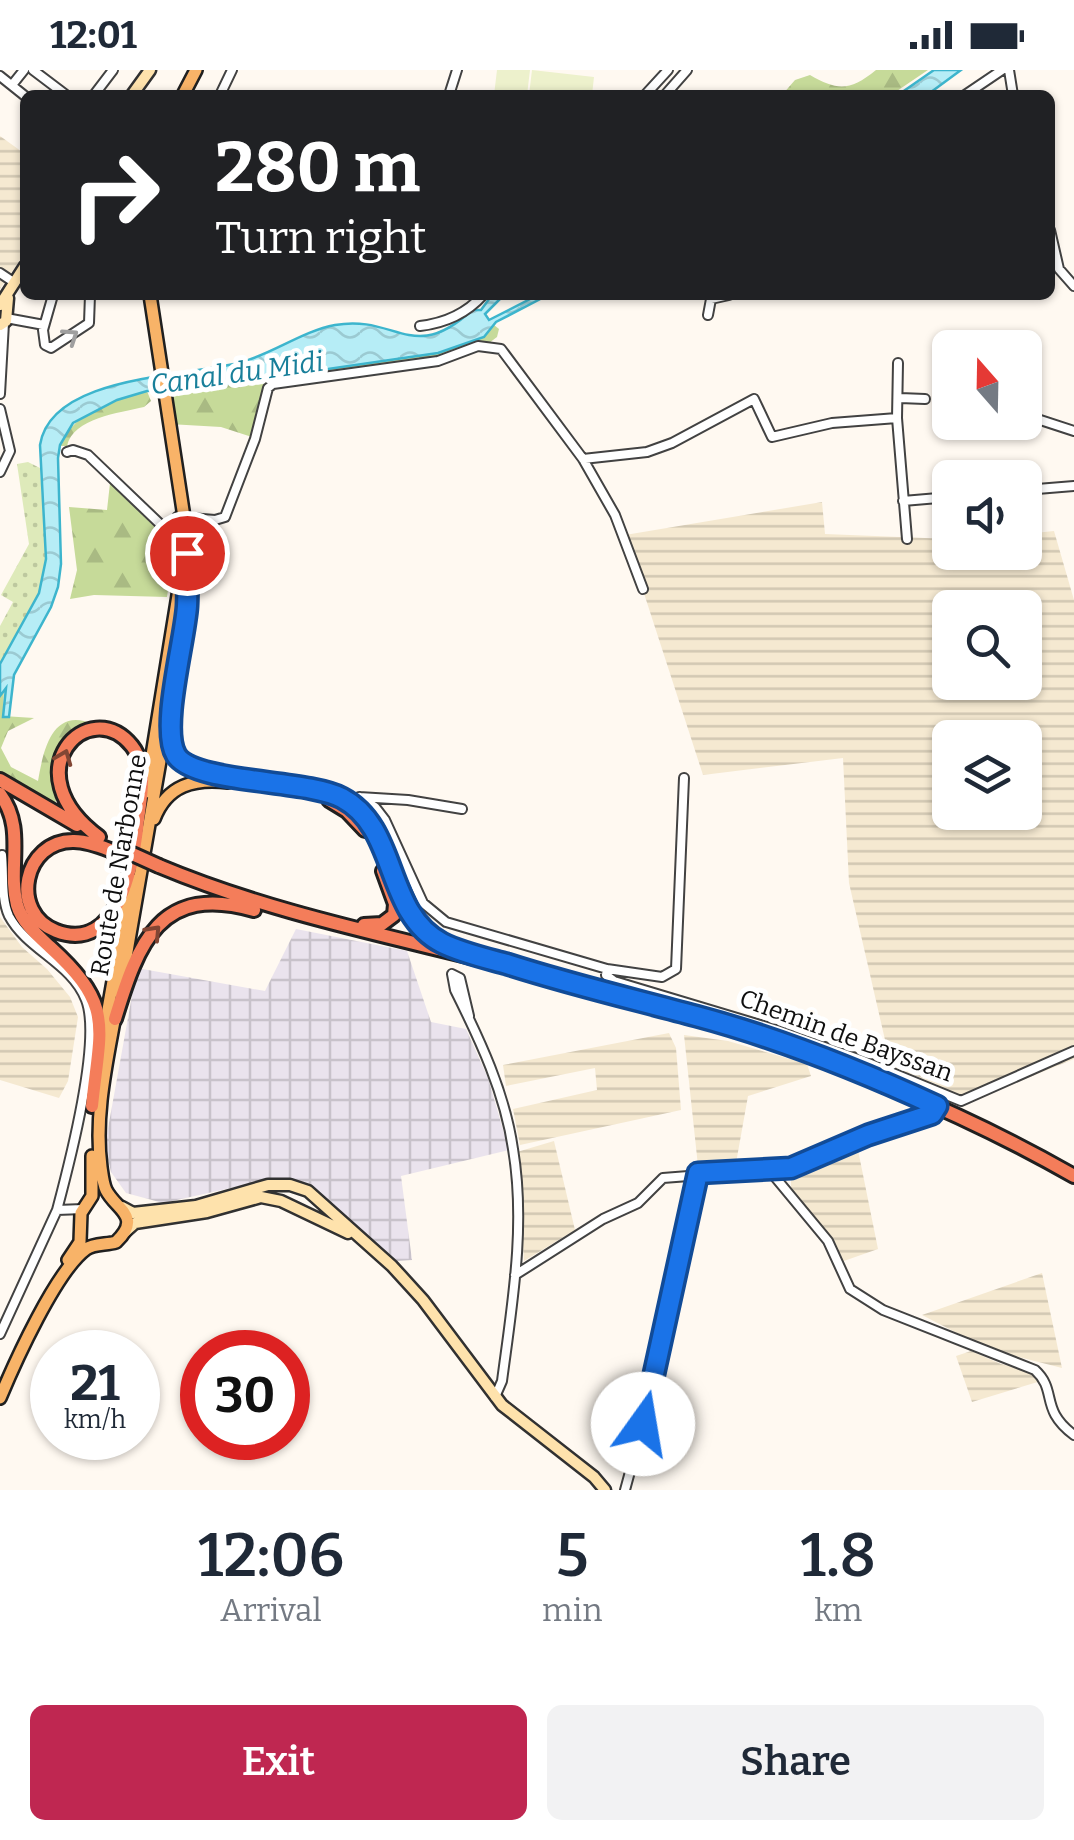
<!DOCTYPE html>
<style>
body{margin:0;font-family:Bitter,serif;background:#f2f2f3;color:#1f2937;height:100vh;display:flex;flex-direction:column;font-size:38px;white-space:nowrap}
*{box-sizing:border-box;margin:0}
p{font-size:32px;color:#747a83}
.icon{flex:none;width:55px;height:55px;fill:none;stroke:currentColor;stroke-width:2;stroke-linecap:round;stroke-linejoin:round}
.map{position:relative;height:1420px;overflow:hidden}
.details{display:flex;flex-direction:column;background:#fff;flex:1}
.details>*{flex:none}
.top-card{position:absolute;left:20px;top:20px;width:1035px;height:210px;border-radius:15px;box-shadow:0 2px 8px #0004;background:#202124;color:#fff;overflow:hidden}
.needle{width:65px;rotate:340deg}
.buttons{position:absolute;left:932px;top:260px;display:grid;gap:20px}
.buttons a{display:grid;place-items:center;width:110px;height:110px;border-radius:15px;background:#fff;box-shadow:0 2px 8px #0004;font-size:50px}
.speed{position:absolute;left:30px;top:1260px;display:flex;gap:20px;font-size:50px;font-weight:700;text-align:center}
.speed>*{display:grid;place-content:center;width:130px;height:130px;border-radius:50%;background:#fff;box-shadow:0 2px 8px #0004;line-height:1}
.speed small{font-size:25px;font-weight:400}
.speed .limit{border:15px solid #d22;background:#fff;color:#111}
.pin{position:absolute;display:grid;place-items:center;width:85px;height:85px;color:#fff;margin:-42px;border:5px solid #fff;border-radius:50%;box-shadow:0 2px 10px #0007}
.me{position:absolute;width:110px;margin:-55px;rotate:13deg;stroke-linejoin:round;filter:drop-shadow(0 0 8px #0008)}
.turn{display:flex;align-items:center;gap:35px;height:210px;padding:0 30px;font-size:45px}
.turn .icon{width:130px;height:130px;stroke-width:2.5}
.turn b{display:block;font-size:70px;line-height:85px}
.eta{display:flex;justify-content:space-evenly;align-items:center;height:170px;text-align:center}
.eta b{font-size:60px;font-weight:600;line-height:70px}
.cta{display:flex;gap:20px;margin-top:auto;padding:20px 30px}
.cta a{flex:1;height:115px;border-radius:15px;background:#bf2751;color:#fff;font-size:40px;font-weight:600;line-height:115px;text-align:center}
.cta a+a{background:#f2f2f3;color:#1f2937}
.status{display:flex;justify-content:space-between;align-items:center;height:70px;padding:0 50px;background:#fff;direction:ltr}
.status svg{height:28px;fill:currentColor}
.map>svg:first-child{display:block}
</style>
<div class="status"><b>12:01</b><svg viewBox="0 0 49 12"><path d="M0 12V9h3v3zM5 12V6h3v6zM10 12V3h3v9zM15 12V0h3v12zM26 1h20v11H26zM47 4h2v5h-2z"/></svg></div>
<div class="map">
<svg width="1074" height="1420" viewBox="0 0 1074 1420">
<defs>
<pattern id="industrial-grid" width="8" height="8" patternUnits="userSpaceOnUse" patternTransform="scale(2.5)"><rect width="8" height="8" fill="#eae3ed"/><path d="M0 4h8M4 0v8" fill="none" stroke="#c8c2ca"/></pattern>
<pattern id="farmland-rules" width="6" height="5" patternUnits="userSpaceOnUse" patternTransform="scale(2.5)"><rect width="6" height="5" fill="#f5e9d1"/><path d="M0 2.5h6" fill="none" stroke="#d1c7b2"/></pattern>
<pattern id="grass-dots" width="8" height="8" patternUnits="userSpaceOnUse" patternTransform="scale(2.5)"><rect width="8" height="8" fill="#deeaba"/><path d="M2 2h.1M6 6h.1" fill="none" stroke="#bdc89f" stroke-width="1.8" stroke-linecap="round"/></pattern>
<pattern id="forest-firs" width="22" height="20" patternUnits="userSpaceOnUse" patternTransform="scale(2.5)"><rect width="22" height="20" fill="#c6da99"/><path d="M5 1l3.5 6h-7zM16 11l3.5 6h-7z" fill="#a9ba83"/></pattern>
<pattern id="water-waves" width="16" height="10" patternUnits="userSpaceOnUse" patternTransform="scale(2.5)"><rect width="16" height="10" fill="#b6edf6"/><path d="M0 5q4-4 8 0t8 0" fill="none" stroke="#9bcad2"/></pattern>
</defs>
<rect width="100%" height="100%" fill="#fff9f1"/>
<!-- industrial -->
<path fill="url(#industrial-grid)" d="M296,859L407,881L431,952L466,959L488,1008L509,1080L401,1106L412,1190L397,1191L308,1113L272,1109L163,1133L126,1123L111,1102L105,1075L137,898L265,921Z"/>
<!-- farmland -->
<path fill="url(#farmland-rules)" fill-rule="evenodd" d="M0,66L25,84V183L0,219Z
M822,432L825,464L950,469V482H1025V464L1054,461L1074,530V989L964,1034L936,1014L891,996L849,813L843,688L703,705L625,465ZM950,538H1025V612H950ZM950,668H1025V742H950Z
M0,847L22,877L47,899L70,927L78,947L68,1011L59,1028L0,1010Z
M669,963L676,978L681,1040L520,1075L513,1039L597,1020L595,998L506,1016L503,995Z
M684,965L728,971L807,994L811,1006L748,1026L736,1093L698,1096Z
M554,1071L575,1160L524,1191L517,1082Z
M857,1075L878,1179L841,1192L832,1167L791,1121V1102Z
M1042,1203L1062,1298L988,1279L922,1245Z
M971,1281L1001,1294L1032,1302L1041,1311L972,1332L956,1286Z"/>
<!-- grass -->
<path fill="url(#grass-dots)" d="M28,392L40,398L46,490L39,523L0,594V556L13,532L1,525L29,474L17,394Z"/>
<!-- forest -->
<path fill="url(#forest-firs)" d="M876,0H928L891,25H782L795,10L810,5C838,21 850,21 876,0Z
M494,255L499,259L497,267L485,276L450,288L273,314L255,368L221,357L169,354L170,319L198,318L319,301L484,266Z
M147,321L151,331L144,337C119,343 73,348 67,376H60C75,340 112,331 147,321Z
M110,413L167,469L171,499L167,527L94,525L70,529L77,500L69,437L107,440Z
M4,617L3,646L34,648L8,661L1,678L11,697L38,711C43,683 51,636 93,654L72,664L56,679C54,699 60,721 54,739L0,709V626Z"/>
<!-- pitch -->
<path fill="#edf1cc" d="M497,0H530L527,25H494Z
M532,0L594,7L592,25H529Z"/>
<!-- water -->
<path fill="url(#water-waves)" stroke="#3db5cd" stroke-width="2.5" d="M934,0H961L927,25H898Z
M492,225H504L485,244L489,250L538,225H548L496,252L484,267L438,283L198,318L147,321L117,330L73,353L60,375L58,388L61,494L58,517L51,537L14,605L9,647H3L6,618L0,626V594L39,523L46,489L40,375C51,304 189,307 242,292C274,283 303,261 335,255C396,244 413,295 472,240H481Z"/>
<g fill="none" stroke-linecap="round" stroke-linejoin="round">
<!-- street casing -->
<g stroke="#424242" stroke-width="12">
<path id="street" d="M33,0L66,25
M1009,0L1013,25
M0,6L25,26
M12,15L24,0
M94,25L113,0
M220,25L232,0
M449,25L457,0
M645,25L668,0
M665,25L687,0
M965,25L1002,0
M1050,160L1059,199L1074,216
M0,203L15,213
M53,225L43,260L45,275L51,278L89,253L90,225
M708,245L711,229L729,225
M6,248L44,255
M420,256C446,253 466,244 483,225
M898,293L897,348L907,469
M0,324L4,253
M900,328L925,329
M0,339L10,381L0,402
M1025,345L1074,361
M67,382L73,380L88,385L182,475
M583,389L647,382L672,373L754,329L772,367L832,353L897,348
M1025,420L1074,416
M903,431L950,427
M177,447L215,450L225,447L255,369L268,318L273,314L438,291L478,276L501,279L583,389L615,445L643,519
M359,727L408,730L462,739
M360,727L375,737L385,750L423,833L446,852L607,899L662,907L676,899L684,708
M2,785C4,804 1,829 9,846C27,880 72,893 86,930C102,971 69,1095 57,1140
M607,899L606,905L614,911L777,960L861,990L961,1031L1074,981
M469,946L460,908L452,904L455,920C480,970 505,1023 513,1079C526,1156 512,1235 502,1311L495,1327
M770,1101L828,1171L850,1219L883,1240L1035,1300C1058,1321 1039,1339 1074,1365
M515,1205L603,1149L638,1133L663,1108L791,1098L868,1065L932,1044L937,1035
M0,1264L57,1140L83,1139
M625,1420L643,1354L698,1103"/>
</g>
<!-- secondary casing -->
<g stroke="#313131" stroke-width="15">
<path id="secondary" d="M132,25L150,0
M0,235L25,196
M0,255L6,251L8,228
M122,1137L133,1143L196,1136L268,1115H290L308,1121L392,1196L423,1230L502,1335L594,1407L605,1420
M125,1162L135,1153L207,1142L261,1127L281,1131L348,1163"/>
</g>
<!-- primary casing -->
<g stroke="#202020" stroke-width="16">
<path id="primary" d="M183,25L196,0
M171,658C169,676 177,688 191,698L308,718L345,730
M146,722L180,513
M154,749C167,715 194,708 228,712
M120,922L187,535L184,447L150,225
M103,968L131,809
M68,1190L80,1172L81,1143L92,1126V1086
M0,1328C15,1292 56,1201 86,1179C94,1173 107,1175 116,1172C143,1146 116,1140 106,1120C103,1114 102,1104 101,1097C94,1045 107,991 116,940"/>
</g>
<!-- highway casing -->
<g stroke="#202020" stroke-width="18">
<path id="highway" d="M0,710L77,755
M0,724C26,759 7,796 17,835C22,852 37,865 50,877C115,936 100,956 92,1036
M329,730L347,741L365,760
M345,730C396,767 388,844 445,874
M99,767C11,702 89,623 132,676C148,696 141,726 138,750C134,791 119,885 56,861C9,843 23,770 74,771C89,771 104,778 118,783
M159,796C278,846 406,869 530,902C588,917 649,930 706,949C834,991 957,1039 1074,1106
M364,855L382,854L394,845L395,834L383,801
M115,949C138,873 160,813 254,840"/>
</g>
<!-- street -->
<use href="#street" stroke="#fff" stroke-width="8"/>
<!-- secondary -->
<use href="#secondary" stroke="#fee2ac" stroke-width="10"/>
<!-- primary -->
<use href="#primary" stroke="#f8b368" stroke-width="11"/>
<!-- highway -->
<use href="#highway" stroke="#f47d5a" stroke-width="12"/>
<!-- highway-bridge casing -->
<g stroke="#202020" stroke-width="18" stroke-linecap="butt">
<path id="highway-bridge" d="M119,778L159,796"/>
</g>
<!-- highway-bridge -->
<use href="#highway-bridge" stroke="#f47d5a" stroke-width="12"/>
</g>
<!-- one-way arrows -->
<defs><path id="oneway-chevron" d="M-2-3.5L2.5 0L-2 3.5" fill="none" stroke-width="1.6" stroke-linecap="round" stroke-linejoin="round" transform="scale(2.5)"/></defs>
<use stroke="#9f9f9f" href="#oneway-chevron" transform="translate(71 266) rotate(-34)"/>
<g stroke="#824634">
<use href="#oneway-chevron" transform="translate(64 687) rotate(-68)"/>
<use href="#oneway-chevron" transform="translate(154 862) rotate(-47)"/>
</g>
<g fill="none" stroke-linecap="round" stroke-linejoin="round">
<!-- route casing -->
<g stroke="#114b97" stroke-width="25">
<path id="route" d="M187,483C187,501 188,518 187,536C185,570 160,658 176,685C194,714 306,709 342,728C399,758 384,843 442,873C462,883 485,888 507,894C569,914 633,929 696,946C775,967 863,1002 937,1036L932,1044L868,1065L791,1098L698,1103L643,1354"/>
</g>
<!-- route -->
<use href="#route" stroke="#1a73e8" stroke-width="18"/>
</g>
<g text-anchor="middle" dominant-baseline="central" stroke-width="10" stroke-linejoin="round" paint-order="stroke">
<!-- street labels -->
<g font-size="25" fill="#0f0f0f" stroke="#fff">
<text transform="translate(119 795) rotate(-80)">Route de Narbonne</text>
<text transform="translate(846 966) rotate(20)">Chemin de Bayssan</text>
</g>
<!-- water labels -->
<g font-size="28" font-style="italic" fill="#187f9a" stroke="#fff">
<text transform="translate(237 303) rotate(-8)">Canal du Midi</text>
</g>
</g>
</svg>
<div class="buttons">
<a><svg class="needle" viewBox="-14 -14 28 28"><path d="M0-13l5 13h-10z" fill="#e53935"/><path d="M0 13l5-13h-10z" fill="#747a83"/></svg></a>
<a><svg class="icon" aria-label="sound" viewBox="0 0 24 24"><path d="M4 9h4l5-4v14l-5-4H4zM17 9q2 3 0 6"/></svg></a>
<a><svg class="icon" aria-label="search" viewBox="0 0 24 24"><circle cx="10" cy="10" r="6"/><path d="M15 15l6 6"/></svg></a>
<a><svg class="icon" aria-label="layers" viewBox="0 0 24 24"><path d="M12 4l9 5-9 5-9-5zM3 14l9 5 9-5"/></svg></a>
</div>
<div class="speed"><div>21<small>km/h</small></div><div class="limit">30</div></div>
<div class="pin" style="left:187px;top:483px;background:#d93025"><svg class="icon" aria-label="arrive" viewBox="0 0 24 24"><path d="M6 21V4h12l-3 4 3 4H6"/></svg></div>
<svg class="me" style="left:643px;top:1354px" viewBox="-20 -20 40 40"><circle r="19" fill="#fff"/><path d="M0-13L10 11 0 6-10 11z" fill="#1a73e8"/></svg>
<div class="top-card">
<div class="turn"><svg class="icon" aria-label="right" viewBox="0 0 24 24"><path d="M7 20v-9h11M14 6l5 5-5 5"/></svg><div><b>280 m</b>Turn right</div></div>
</div>
</div>
<section class="details">
<div class="eta">
<div><b>12:06</b><p>Arrival</p></div>
<div><b>5</b><p>min</p></div>
<div><b>1.8</b><p>km</p></div>
</div>
<div class="cta"><a>Exit</a><a>Share</a></div>
</section>
